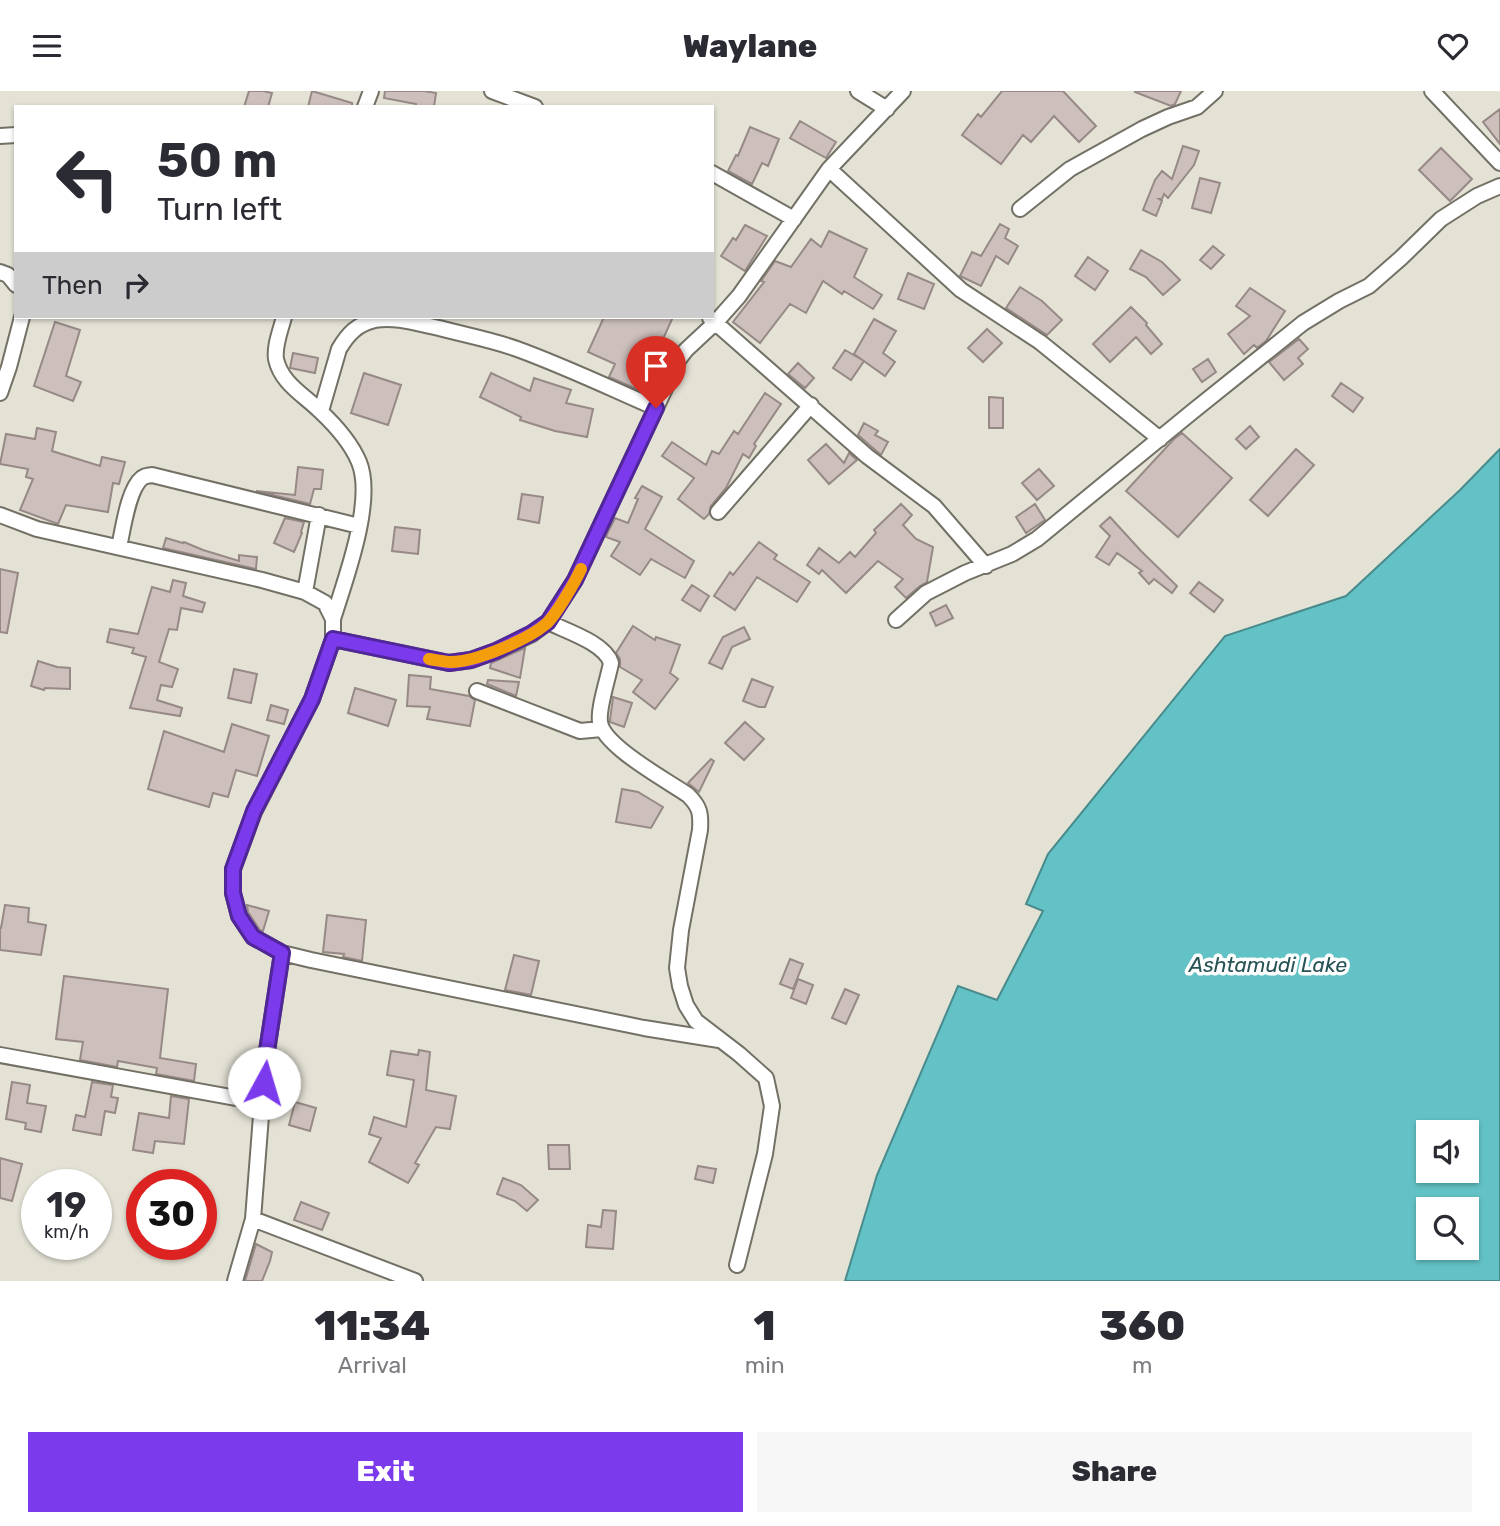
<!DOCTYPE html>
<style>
body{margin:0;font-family:Rubik,sans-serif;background:#f7f7f7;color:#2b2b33;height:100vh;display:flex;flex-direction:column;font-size:26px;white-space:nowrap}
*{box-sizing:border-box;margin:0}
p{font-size:23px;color:#7c7c81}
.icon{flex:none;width:38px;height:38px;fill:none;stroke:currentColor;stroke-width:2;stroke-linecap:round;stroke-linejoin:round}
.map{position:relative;height:1190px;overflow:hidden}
.side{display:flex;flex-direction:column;background:#fff;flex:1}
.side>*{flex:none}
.hud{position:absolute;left:14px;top:14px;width:700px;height:214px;border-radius:0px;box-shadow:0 2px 5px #0004;background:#fff;color:#2b2b33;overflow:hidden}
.controls{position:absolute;left:1416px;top:1029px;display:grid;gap:14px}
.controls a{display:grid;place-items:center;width:63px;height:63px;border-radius:0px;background:#fff;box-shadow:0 2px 5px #0004;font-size:35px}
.speed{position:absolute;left:21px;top:1078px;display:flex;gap:14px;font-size:35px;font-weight:700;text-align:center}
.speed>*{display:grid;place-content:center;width:91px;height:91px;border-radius:50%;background:#fff;box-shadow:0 2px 5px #0004;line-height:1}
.speed small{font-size:18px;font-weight:400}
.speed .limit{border:10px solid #d22;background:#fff;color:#111}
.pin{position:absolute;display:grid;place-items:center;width:60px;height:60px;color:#fff;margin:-72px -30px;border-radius:50% 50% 50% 0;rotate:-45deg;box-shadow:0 0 7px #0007}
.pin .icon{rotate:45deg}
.me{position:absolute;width:77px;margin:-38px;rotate:6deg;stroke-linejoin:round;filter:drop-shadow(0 0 5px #0008)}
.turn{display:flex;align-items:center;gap:24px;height:147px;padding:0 28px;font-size:32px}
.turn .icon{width:91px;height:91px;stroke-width:2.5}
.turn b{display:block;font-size:49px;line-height:60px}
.then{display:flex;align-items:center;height:66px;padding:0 28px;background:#0003;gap:14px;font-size:26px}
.eta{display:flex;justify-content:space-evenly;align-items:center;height:119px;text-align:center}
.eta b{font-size:42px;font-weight:800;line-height:49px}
.button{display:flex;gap:14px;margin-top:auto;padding:14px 28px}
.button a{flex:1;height:80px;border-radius:0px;background:#7c3aed;color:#fff;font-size:28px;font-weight:800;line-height:80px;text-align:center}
.button a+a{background:#f7f7f7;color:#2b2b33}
header{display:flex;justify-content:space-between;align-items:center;height:91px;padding:0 28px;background:#fff;font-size:32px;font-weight:800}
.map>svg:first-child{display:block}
</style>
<header><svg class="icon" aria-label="menu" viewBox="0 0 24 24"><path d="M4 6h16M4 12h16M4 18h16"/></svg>Waylane<svg class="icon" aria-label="heart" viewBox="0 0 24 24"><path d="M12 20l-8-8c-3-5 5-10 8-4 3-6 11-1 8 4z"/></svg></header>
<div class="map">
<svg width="1500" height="1190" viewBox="0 0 1500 1190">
<rect width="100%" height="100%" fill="#e4e2d5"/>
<!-- water -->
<path fill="#63c2c5" stroke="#498b8c" stroke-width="2" fill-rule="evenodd" d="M1500,358V1190H845L877,1084L958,895L997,909L1043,820L1026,813L1048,763L1225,545L1346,505L1460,399ZM1428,1041H1466V1080H1428ZM1428,1118H1466V1157H1428Z"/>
<!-- building -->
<path fill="#cdbfbb" stroke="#968986" stroke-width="2" d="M249,0H263L272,2L268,16H244Z
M312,0L352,12V16H308Z
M385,0H424L436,2L434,16H416V13L384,7Z
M1002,0H1063L1096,35L1079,51L1054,25L1031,51L1023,44L1001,73L962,44L978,23L981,26Z
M1135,0H1181L1175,13L1171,15L1135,1Z
M1500,18V53L1483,31Z
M800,30L836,51L826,67L790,47Z
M750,36L779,48L768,75L762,72L752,93L728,80L736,64L738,65Z
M1183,55L1199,60L1194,74L1168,107L1164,103L1162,108H1159L1162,110L1156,125L1143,119L1155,89L1162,80L1172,88Z
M1441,57L1472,88L1450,110L1419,79Z
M1200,87L1220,92L1211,122L1192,117Z
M1000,133L1009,138L1005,147L1018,155L1008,173L996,165L981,195L960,185L972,161L981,165Z
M745,134L767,145L745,180L721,165L733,147L736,149Z
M829,140L867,158L854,186L882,204L873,218L844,200L842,203L823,190L806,222L790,213L760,252L733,231L764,191L761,190L775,170L791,176L811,148L821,156Z
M1213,155L1224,164L1211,178L1200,169Z
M1141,159L1162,171L1180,189L1163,204L1146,186L1130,178Z
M1088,166L1108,180L1095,199L1075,185Z
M908,182L934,193L924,218L898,208Z
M1020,196L1042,210L1062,229L1047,244L1006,217Z
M1250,197L1285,220L1266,250L1257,257L1254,254L1244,263L1228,243L1250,225L1236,215Z
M1131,216L1147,232L1146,234L1162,253L1151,263L1136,246L1110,271L1093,253Z
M604,226H673L658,259L664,260L662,268L667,271L661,284L651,279L641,300L609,286L615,273L588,261Z
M874,228L896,240L883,262L895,271L885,285L854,263Z
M55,231L80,239L66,285L81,291L73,310L34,295Z
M987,238L1002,252L983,271L968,257Z
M1299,248L1308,258L1298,267L1303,273L1284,289L1269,271Z
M845,259L864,270L851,289L833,277Z
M293,262L318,267L315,282L290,277Z
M1208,268L1216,281L1202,291L1193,278Z
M798,272L814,287L805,297L788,283Z
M364,282L401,294L388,334L351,322Z
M491,282L530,300L534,287L571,299L566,312L593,318L587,346L555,340L520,329L521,326L480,306Z
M1341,292L1363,307L1353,321L1332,305Z
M765,302L781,313L754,353L756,355L749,367L743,363L726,397L711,415L709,423L704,428L678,408L694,387L662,365L672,351L706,374L712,360L719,363L734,340L738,343Z
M989,306L1003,307V337H989Z
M864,332L878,340L875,344L888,351L881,364L858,344Z
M1250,335L1259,346L1246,358L1236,348Z
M37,337L56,341L52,360L100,375L102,366L125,371L119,393L113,392L108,421L66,414L58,433L20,419L33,388L26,386L28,378L0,373L6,343L35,348Z
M1182,342L1232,387L1178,446L1126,400L1174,348Z
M826,353L844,372L849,362L857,369L829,393L808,369Z
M1296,358L1314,374L1268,425L1250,409Z
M298,376L323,379L321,398H314L310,413L256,400L295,404Z
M1039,378L1054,395L1037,409L1022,392Z
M642,395L662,406L645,438L694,470L685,487L651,468L640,484L611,465L620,451L606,446L608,441L615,427L628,432L638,408L635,407Z
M522,403L543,406L539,432L518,428Z
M901,413L912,424L903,434L916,448L933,456L927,491L920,495L906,507L895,496L903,488L878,470L846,502L822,479L819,483L807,474L819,457L839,472L850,461L855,466L876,442L874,439Z
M1035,413L1045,429L1026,442L1016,426Z
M1110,426L1141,460L1177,495L1172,502L1154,488L1149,493L1139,482L1142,480L1117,462L1109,474L1096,466L1110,445L1100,435Z
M285,427L304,431L301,441L302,442L294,461L274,452Z
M395,436L420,439L418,463L392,460Z
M166,447L183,452L184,451L203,459L239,470V464L257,466L256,478L163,457Z
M759,451L777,464L774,468L810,491L797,511L757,486L735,519L714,505L730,481L733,484Z
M0,478L18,482L7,542L0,541Z
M173,489L186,492L183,505L205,512L202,521L181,517L177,539L169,538L159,571L178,578L172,596L161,594L157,609L182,617L180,625L130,617L146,566L132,562L134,557L107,551L110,538L138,543L152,496L170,501Z
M1199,491L1223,509L1214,521L1190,502Z
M692,494L709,505L700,520L682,509Z
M946,514L953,527L936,535L930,522Z
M633,535L655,549L656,546L680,554L670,582L678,588L655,618L633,601L642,589L620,576V568L616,562Z
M744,536L750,548L732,556L722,578L709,572L723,546Z
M525,557L520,587L490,577L491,572Z
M38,570L57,576L70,577V598L45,597L44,599L31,595Z
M234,578L257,583L251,612L228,607Z
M409,584L431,586L430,598L469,605L475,609L470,635L427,628L430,616L407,615Z
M752,588L773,596L765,616H759L743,610Z
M488,589L519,591L516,605L487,593Z
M355,597L396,609L388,635L348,622Z
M613,606L632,612L624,636L610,631V629Z
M271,614L288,619L284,633L267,629Z
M745,631L764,648L744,669L725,652Z
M232,633L269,645L257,685L236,679L228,706L213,702L209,716L148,698L164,640L224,661Z
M711,668L714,670L699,701L688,692Z
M622,698L638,701L663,716L651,737L616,731Z
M5,814L29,817L28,831L46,834L41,864L0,859V837H1Z
M247,814L269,820L263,840L260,839L248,821Z
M327,824L366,829L362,870L343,866L344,863L323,861Z
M514,864L539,870L531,904L505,899Z
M790,868L803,873L793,898L780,893Z
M64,885L168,898L160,967L196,973L194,990L156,983L157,977L118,970L117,976L80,969L83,951L56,948Z
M798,888L813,894L806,913L791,907Z
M845,898L859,904L846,933L832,927Z
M419,959L430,961L426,999L456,1005L450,1038L436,1036L415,1072L419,1074L408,1092L369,1071L381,1047L369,1043L374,1026L406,1036L414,989L387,984L391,960L418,964Z
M12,991L30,994L27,1012L46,1015L41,1041L25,1038L26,1032L6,1028Z
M92,991L113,994L111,1006L118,1007L115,1022L105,1020L101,1044L73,1039L76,1024L85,1026Z
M171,1005L189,1008L184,1053L155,1050L153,1062L133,1059L139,1022L169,1027Z
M295,1011L316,1017L310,1040L289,1034Z
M548,1054H569L570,1078H549Z
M0,1067L22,1073L12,1110L0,1107Z
M698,1075L716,1078L713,1092L695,1088Z
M503,1087L521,1094L538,1109L527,1120L515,1110L497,1103Z
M301,1111L329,1122L322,1139L294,1129Z
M603,1119L616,1120L613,1158L586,1156L588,1134L601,1136Z
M256,1153L272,1161L270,1170L262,1190H245Z"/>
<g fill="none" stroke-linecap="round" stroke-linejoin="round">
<!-- street casing -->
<g stroke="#737065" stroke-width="18">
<path id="street" d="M492,0L535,16
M858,0L887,18
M1432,0L1500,72
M365,16L371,0
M0,45L16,44
M829,78L961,199L1040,251L1160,348
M712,82L794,128
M1020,118L1070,78L1142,38L1168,26L1197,16L1215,0
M0,181L8,184L16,194
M284,226C281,238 274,255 276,268C281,292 304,304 320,320C335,334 351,352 359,371C375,410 345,489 333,528
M710,227L867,365L934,415L986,475
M0,302L9,276L22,226
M321,320L339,258C348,243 357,233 375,229C395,225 419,233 439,237C465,244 492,249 517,258C564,275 610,297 656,317
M718,421L811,314
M0,424L37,438L262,489L305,501L325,512L333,528V548L312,608L254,721L233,778V802L239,825L253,846L282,862L265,973L253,1128L235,1190
M119,456C123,439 128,398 142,387C146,384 148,385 152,384L359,435
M305,501L319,424
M896,529L926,502L965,482L1012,463L1037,448L1192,321L1303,232L1339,210L1369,195L1401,167L1441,128L1477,105L1500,95
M548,531C566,540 605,552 611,572C608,588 598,617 600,631C603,655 668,690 688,704C700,716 701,722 700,739L681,839L677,877L680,895L686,914L696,930L739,963L766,987L772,1015L765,1063L737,1174
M333,548L449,572L471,569L496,560L532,543L548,531L575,489L679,268L686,259L716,231L739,205L829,78L903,0
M477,600L580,640L602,638
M282,862L311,869L644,937L719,949
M0,964L263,1012
M253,1128L415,1190"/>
</g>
<!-- street -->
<use href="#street" stroke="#fff" stroke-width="14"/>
</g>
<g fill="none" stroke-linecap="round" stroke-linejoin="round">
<!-- route casing -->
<g stroke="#51269a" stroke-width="18">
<path id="route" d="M264,992L265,973L282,862L253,846L239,825L233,802V778L254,720L312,608L333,548L449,572L471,569L496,560L532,542L548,531L575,489L656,317"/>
</g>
<!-- route -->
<use href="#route" stroke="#7c3aed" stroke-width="12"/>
<!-- slow -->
<path stroke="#f59e0b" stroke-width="12" d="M429,568C436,569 444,571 451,571C476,571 527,549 546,533C556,524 575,491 581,478"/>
</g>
<g text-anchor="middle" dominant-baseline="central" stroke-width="7" stroke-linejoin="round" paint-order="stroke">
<!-- water labels -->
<g font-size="21" font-style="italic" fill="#275354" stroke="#fff">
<text x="1268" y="873">Ashtamudi Lake</text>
</g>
</g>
</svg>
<div class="controls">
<a><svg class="icon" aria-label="sound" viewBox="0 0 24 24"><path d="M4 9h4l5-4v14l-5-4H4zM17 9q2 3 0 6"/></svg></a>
<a><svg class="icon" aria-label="search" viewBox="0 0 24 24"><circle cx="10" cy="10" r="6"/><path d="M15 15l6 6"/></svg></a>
</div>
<div class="speed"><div>19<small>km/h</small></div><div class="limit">30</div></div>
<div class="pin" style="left:656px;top:317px;background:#d93025"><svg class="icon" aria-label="arrive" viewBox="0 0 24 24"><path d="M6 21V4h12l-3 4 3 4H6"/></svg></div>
<svg class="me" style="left:264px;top:992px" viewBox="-20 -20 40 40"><circle r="19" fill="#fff"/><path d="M0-13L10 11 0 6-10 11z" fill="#7c3aed"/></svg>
<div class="hud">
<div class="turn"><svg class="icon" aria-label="left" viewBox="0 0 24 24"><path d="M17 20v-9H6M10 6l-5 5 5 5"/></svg><div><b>50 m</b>Turn left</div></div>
<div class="then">Then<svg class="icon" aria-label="right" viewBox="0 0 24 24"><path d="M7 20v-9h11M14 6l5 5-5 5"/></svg></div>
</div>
</div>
<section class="side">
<div class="eta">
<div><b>11:34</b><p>Arrival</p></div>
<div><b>1</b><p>min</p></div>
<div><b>360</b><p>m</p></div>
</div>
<div class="button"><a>Exit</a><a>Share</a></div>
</section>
